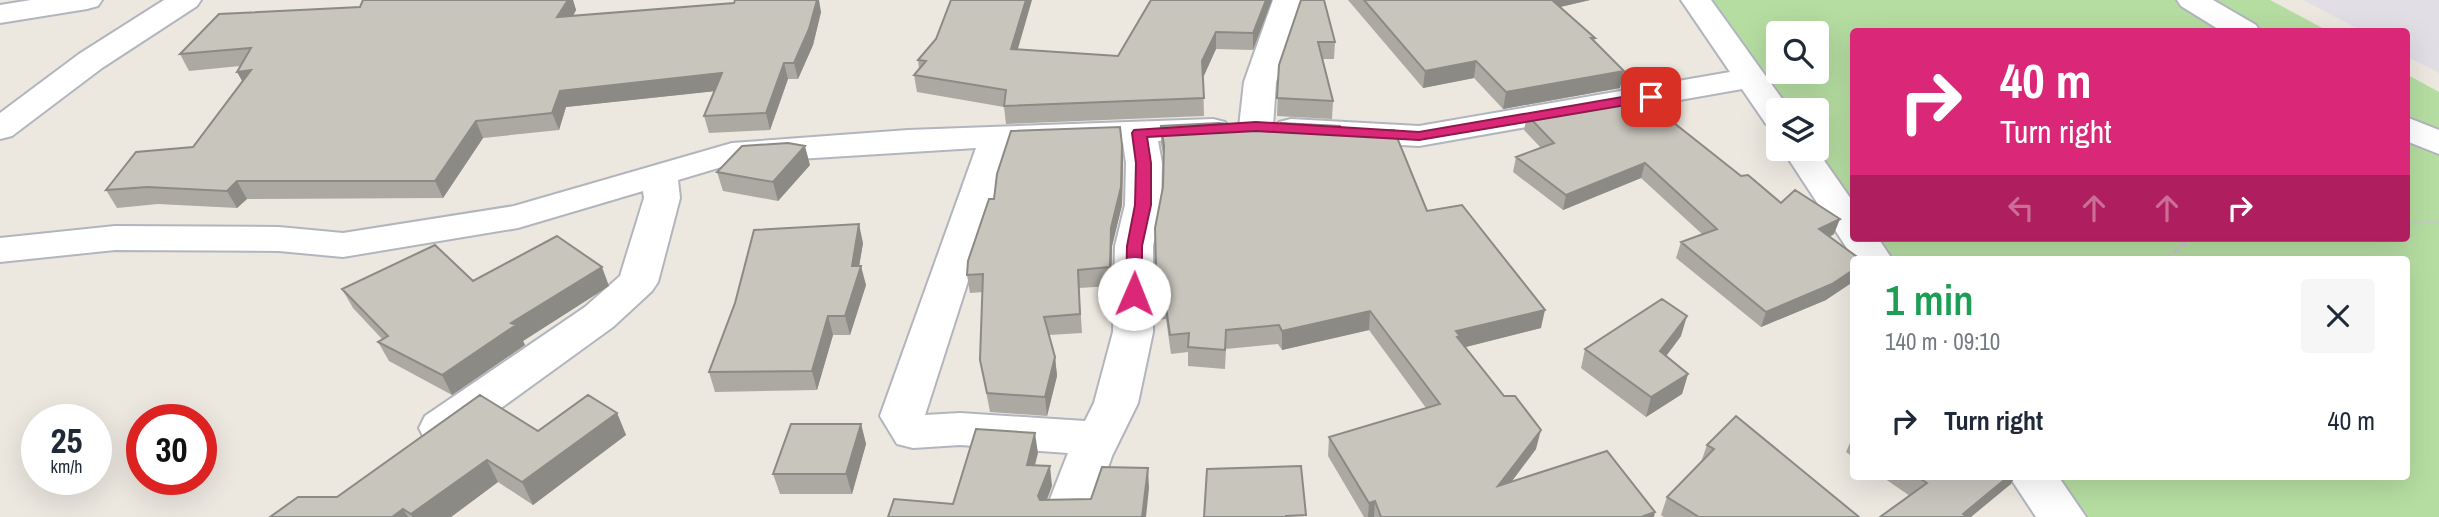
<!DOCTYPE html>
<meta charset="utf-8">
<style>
body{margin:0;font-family:"Archivo Narrow",sans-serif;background:#f6f6f7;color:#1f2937;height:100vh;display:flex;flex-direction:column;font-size:26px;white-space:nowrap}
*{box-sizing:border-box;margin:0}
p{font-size:23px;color:#747a83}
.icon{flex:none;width:38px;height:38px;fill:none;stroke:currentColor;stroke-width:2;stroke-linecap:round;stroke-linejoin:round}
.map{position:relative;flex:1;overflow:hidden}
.side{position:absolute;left:1850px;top:256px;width:560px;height:224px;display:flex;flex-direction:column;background:#fff;border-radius:7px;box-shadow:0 7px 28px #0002}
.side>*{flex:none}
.banner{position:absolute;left:1850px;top:28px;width:560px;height:214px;border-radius:7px;box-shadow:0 7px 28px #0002;background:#db2777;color:#fff;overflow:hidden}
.buttons{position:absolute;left:1766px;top:21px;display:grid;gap:14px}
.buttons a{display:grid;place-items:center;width:63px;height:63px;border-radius:7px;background:#fff;box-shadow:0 7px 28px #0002;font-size:35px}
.speed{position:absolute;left:21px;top:404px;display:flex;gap:14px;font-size:35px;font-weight:700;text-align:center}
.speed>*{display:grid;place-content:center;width:91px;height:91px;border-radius:50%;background:#fff;box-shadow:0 7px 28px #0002;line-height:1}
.speed small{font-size:18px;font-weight:400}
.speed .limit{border:10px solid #d22;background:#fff;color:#111}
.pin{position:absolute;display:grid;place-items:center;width:60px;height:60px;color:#fff;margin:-30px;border-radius:14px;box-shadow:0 4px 10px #0006}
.me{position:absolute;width:77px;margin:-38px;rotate:1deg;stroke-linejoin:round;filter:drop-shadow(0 0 5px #0008)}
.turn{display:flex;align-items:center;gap:24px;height:147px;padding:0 35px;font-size:32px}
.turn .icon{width:91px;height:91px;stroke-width:2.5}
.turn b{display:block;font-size:49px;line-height:60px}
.lanes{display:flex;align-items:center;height:66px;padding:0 35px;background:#0003;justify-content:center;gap:35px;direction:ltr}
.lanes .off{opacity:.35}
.round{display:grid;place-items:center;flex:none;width:74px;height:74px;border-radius:7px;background:#f6f6f7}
.overview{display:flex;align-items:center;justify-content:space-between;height:119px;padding:0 35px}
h1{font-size:42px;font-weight:600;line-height:52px;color:#1e9e55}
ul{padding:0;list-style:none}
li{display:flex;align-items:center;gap:21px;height:91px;padding:0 35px}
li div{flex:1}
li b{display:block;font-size:26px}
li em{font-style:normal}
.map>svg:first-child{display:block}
</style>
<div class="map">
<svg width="2439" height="517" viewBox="0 0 2439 517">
<rect width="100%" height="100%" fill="#ece7df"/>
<!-- industrial -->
<path fill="#e1dfe5" d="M2303,0H2439V73L2406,56V32L2362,31Z"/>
<!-- green -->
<path fill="#b5dda1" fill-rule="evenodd" d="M1700,0H2270L2328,31L1853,32V212L1808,149H1816V110H1780ZM1778,33H1816V72H1778Z
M2406,74L2439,92V517H2073L2044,476H2406V259H1887L1872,238H2406Z"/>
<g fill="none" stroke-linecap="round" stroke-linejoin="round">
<!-- minor casing -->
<g stroke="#b3b5be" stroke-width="4">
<path id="minor" d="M31,0H102L98,6L87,9L0,23V5Z
M164,0H201L197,6L102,68L12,136L0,139V113L79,54Z
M1273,0H1303L1276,82L1273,127L1268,134L1256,137L1244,134L1239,127L1244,82Z
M1681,0H1711L1790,110H1778V127L1766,124L1742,89L1419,146L1291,139L1279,136L1274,129L1279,122L1291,119L1419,126L1730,72Z
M2177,0H2213L2256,25L2260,32H2223L2181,6Z
M2406,117L2439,130V154L2406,141Z
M1213,119L1225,122L1230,129L1225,136L1158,141L1162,163L1161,205L1153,246V332L1138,403L1112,456L1091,517H1043L1068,453L960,445L913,448L897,444L880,416L976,148L735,163L678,180L680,198L658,282L652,291L613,327L457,440L441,444L425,440L419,428L425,416L585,307L620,276L644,198L643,191L518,228L343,257L279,251L115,250L0,262V238L115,226L279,227L343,233L514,206L732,143L908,130ZM1123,143L1126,163L1125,205L1115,246L1113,332L1094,403L1085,421L960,413L925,415L1011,147Z
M1782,149H1816L1853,202V238H1878L1892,259H1854Z
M2009,476H2058L2086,517H2036Z"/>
</g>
<!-- path-far1 -->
<path stroke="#c8c8c8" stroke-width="3.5" stroke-dasharray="4.5 2.5" stroke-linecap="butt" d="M2406,223L2439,222"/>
<!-- path -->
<path stroke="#c8c8c8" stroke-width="4.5" stroke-dasharray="6 3.5" stroke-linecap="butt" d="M2040,259H2051
M2167,259L2191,238"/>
<!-- minor -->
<use href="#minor" fill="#fff" fill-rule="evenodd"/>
</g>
<!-- wall -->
<path fill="#aca9a3" d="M568,0H573L576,10L573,16L821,12L813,45L798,79H788L770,130L709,133L704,116L714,91L566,107L559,130L483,138L443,198L247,199L237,208L158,204L117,208L106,190L193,147L242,81L240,66L189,71L180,54Z
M1151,0H1272L1253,50L1216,49L1203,76L1204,116L1006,124L1004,107L917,92L914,75L919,69L918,60L1018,49L1118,56Z
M1301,0L1335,42L1334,59H1322L1333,101L1332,119L1277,116L1279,65Z
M1348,0H1590L1560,7L1595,38L1594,42L1620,88L1503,109L1474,78L1423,88Z
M1527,115H1664L1741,176L1781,203L1834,234L1830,237L1826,300L1761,327L1676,258L1681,242L1702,234L1641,178L1563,210L1513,172L1516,157L1541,148L1524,130Z
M1281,123L1342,134L1427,211L1541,328L1465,347L1536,449L1512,481L1654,517H1364L1328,456L1329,437L1426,408L1369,330L1282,350L1278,344L1226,349L1225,369L1188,366V352L1171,354L1166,319L1158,320L1157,301L1164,158L1161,144V126L1281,129Z
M1122,145L1123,163L1122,205L1112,246L1111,286L1079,288L1082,333L1049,335L1055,357L1057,376L1047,416L990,412L980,360L983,292L970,293L967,275L994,199Z
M810,165L778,201L723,191L717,172Z
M863,243L859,266L866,285L850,335H833L817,390L715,392L709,372Z
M473,281L609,286L523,341L525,345L452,395L389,361L378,342L382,339L353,308L342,289Z
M1681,336L1666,356L1688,374L1682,394L1646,417L1581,368L1585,349Z
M617,413L626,435L533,505L498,482L451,517H270L337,497L538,431Z
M861,424L866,444L852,494H780L773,474Z
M1853,436V457L1846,452Z
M1707,445L1859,517H1664L1661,515L1667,497L1701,462Z
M1881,476H2015L2011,484L1910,496Z"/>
<!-- shaded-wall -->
<path fill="#8c8a84" d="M568,0H573L576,10L563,34L557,17Z
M817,0H819L821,12L813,45L798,79L794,63Z
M1026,0H1032L1013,66L1011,49Z
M1266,0H1272L1253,50V33Z
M1545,0H1590L1543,11Z
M1216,32V49L1203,78L1202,61Z
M1476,61L1474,78L1423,88L1425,71Z
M784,63L788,79L770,130L766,113Z
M251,70L246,88L237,72Z
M1624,71L1620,88L1503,109L1506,92Z
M722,73L726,90L566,107L559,130L552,113L560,91Z
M476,121L483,138L443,198L435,181Z
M1122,145L1123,163L1122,205L1112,246L1111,286L1110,267L1111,228Z
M805,146L810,165L778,201L773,182Z
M1645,163L1641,178L1563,210L1566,195Z
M237,181L247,199L237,208L227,191Z
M1840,219L1834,234L1814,244L1819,229Z
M859,224L863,243L857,279L861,266L866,285L850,335L845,316L852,266Z
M602,267L609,286L523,341L525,345L452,395L442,375L511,323Z
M1853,270V282L1826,300L1761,327L1766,312Z
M1545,310L1541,328L1458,349L1456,331Z
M1370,311L1369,330L1282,350V331Z
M828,316L833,335L817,390L812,371Z
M1687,316L1681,336L1655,371L1660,351Z
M1055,357L1057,376L1047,416L1045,397Z
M1688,374L1682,394L1646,417L1651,397Z
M617,413L626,435L533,505L522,482Z
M861,424L866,444L852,494L846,474Z
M1541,430L1536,449L1494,505L1498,486Z
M1035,433L1038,453L1030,485L1027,465Z
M487,460L498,482L451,517H412L411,514Z
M1050,466L1052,486L1041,516L1038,496Z
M1148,468L1149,488L1146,517H1142Z
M2009,476H2015L2011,484L1971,517H1961L1963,514Z
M1375,501L1374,517H1368L1369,503Z
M403,509L408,517H392Z
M1655,512L1654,517H1641Z"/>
<!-- building -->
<path fill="#c8c5bd" stroke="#8c8a84" stroke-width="2" d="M363,0H568L557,17L734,3L735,0H817L809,29L794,63H784L766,113L704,116L722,73L560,91L552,113L476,121L435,181H237L227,191L147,187L106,190L136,152L193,147L251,70L237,72L251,48L180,54L219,14L360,7Z
M951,0H1026L1011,49L1118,56L1151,0H1266L1253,33L1216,32L1202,61L1204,98L1004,106L1006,90L914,75L926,61L918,60L936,39Z
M1301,0H1324L1335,42H1318L1333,101L1277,98L1279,65Z
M1364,0H1552L1595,38H1591L1624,71L1506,92L1476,61L1425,71Z
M1644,95L1664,115L1741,176L1748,175L1781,203L1795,190L1840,219L1819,229L1860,259H1853V270L1832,284L1766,312L1681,242L1717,229L1645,163L1566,195L1516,157L1554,143L1527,115Z
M1219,123L1282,129L1281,123L1340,126L1342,134L1394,130L1427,211L1462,205L1545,310L1456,331L1460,336L1457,337L1504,396H1515L1541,430L1498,486L1607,451L1655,512L1641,517H1381L1375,501L1369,503L1329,437L1440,404L1370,311L1282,331L1279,325L1226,330L1225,350L1188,347L1189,333L1170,335L1165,300L1157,301L1155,228L1163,187L1164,145L1161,126Z
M1120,127L1122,145L1121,187L1111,228L1110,267L1078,270L1080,314L1044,317L1055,357L1045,397L987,393L980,360L983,274L967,275L968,261L989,199H994L997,174L1011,131Z
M788,143L805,146L773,182L717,172L742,146Z
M859,224L852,266H861L845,316H828L812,371L709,372L735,303L754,230Z
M557,236L602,267L511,323L516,325L442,375L378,342L388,336L342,289L435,245L473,281Z
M1662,299L1687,316L1660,351L1688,374L1651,397L1585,349Z
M480,395L538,431L588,395L617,413L522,482L487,460L411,514L403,509L392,517H270L298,497H337Z
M1736,416L1859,517H1699L1667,497L1714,449L1707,445Z
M791,424H861L846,474H773Z
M976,429L1035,433L1027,465L1050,466L1038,496L1040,500L1091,499L1102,467L1148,468L1142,517H888L894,499L953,504Z
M1301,466L1306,515L1286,516V517H1204L1207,469Z
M1916,476H2009L1963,514L1967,517H1880L1927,483Z"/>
<!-- route -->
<path fill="#db2777" stroke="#8e194d" stroke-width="2" d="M1651,92L1656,94V100L1419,140L1256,131L1147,137L1151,163V205L1142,246V294L1134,300L1126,294L1127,246L1135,205L1136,163L1132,133L1134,130L1256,122L1419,132Z"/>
</svg>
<div class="buttons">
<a><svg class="icon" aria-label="search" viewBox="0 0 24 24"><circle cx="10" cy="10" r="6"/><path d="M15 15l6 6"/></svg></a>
<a><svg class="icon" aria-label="layers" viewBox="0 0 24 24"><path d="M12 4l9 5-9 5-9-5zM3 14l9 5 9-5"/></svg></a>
</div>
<div class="speed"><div>25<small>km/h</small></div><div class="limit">30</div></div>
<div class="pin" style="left:1651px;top:97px;background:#d93025"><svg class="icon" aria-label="arrive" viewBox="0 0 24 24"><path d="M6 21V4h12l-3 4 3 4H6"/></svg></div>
<svg class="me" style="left:1134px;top:294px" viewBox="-20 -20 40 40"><circle r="19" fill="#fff"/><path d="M0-13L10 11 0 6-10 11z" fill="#db2777"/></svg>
<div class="banner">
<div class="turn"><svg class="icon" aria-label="right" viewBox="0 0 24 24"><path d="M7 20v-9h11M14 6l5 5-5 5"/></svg><div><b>40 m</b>Turn right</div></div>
<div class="lanes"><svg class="icon off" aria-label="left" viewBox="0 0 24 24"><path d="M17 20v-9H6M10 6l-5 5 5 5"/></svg><svg class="icon off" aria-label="ahead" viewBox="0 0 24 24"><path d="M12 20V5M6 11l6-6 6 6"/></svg><svg class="icon off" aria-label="ahead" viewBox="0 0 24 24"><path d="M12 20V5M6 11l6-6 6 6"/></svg><svg class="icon" aria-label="right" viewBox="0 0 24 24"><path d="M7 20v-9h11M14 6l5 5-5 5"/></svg></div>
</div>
<section class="side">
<div class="overview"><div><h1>1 min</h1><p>140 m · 09:10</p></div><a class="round"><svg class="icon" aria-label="close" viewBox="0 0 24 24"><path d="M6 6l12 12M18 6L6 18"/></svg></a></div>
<ul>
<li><svg class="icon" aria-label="right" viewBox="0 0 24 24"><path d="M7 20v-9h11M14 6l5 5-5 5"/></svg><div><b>Turn right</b></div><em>40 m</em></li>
</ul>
</section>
</div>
